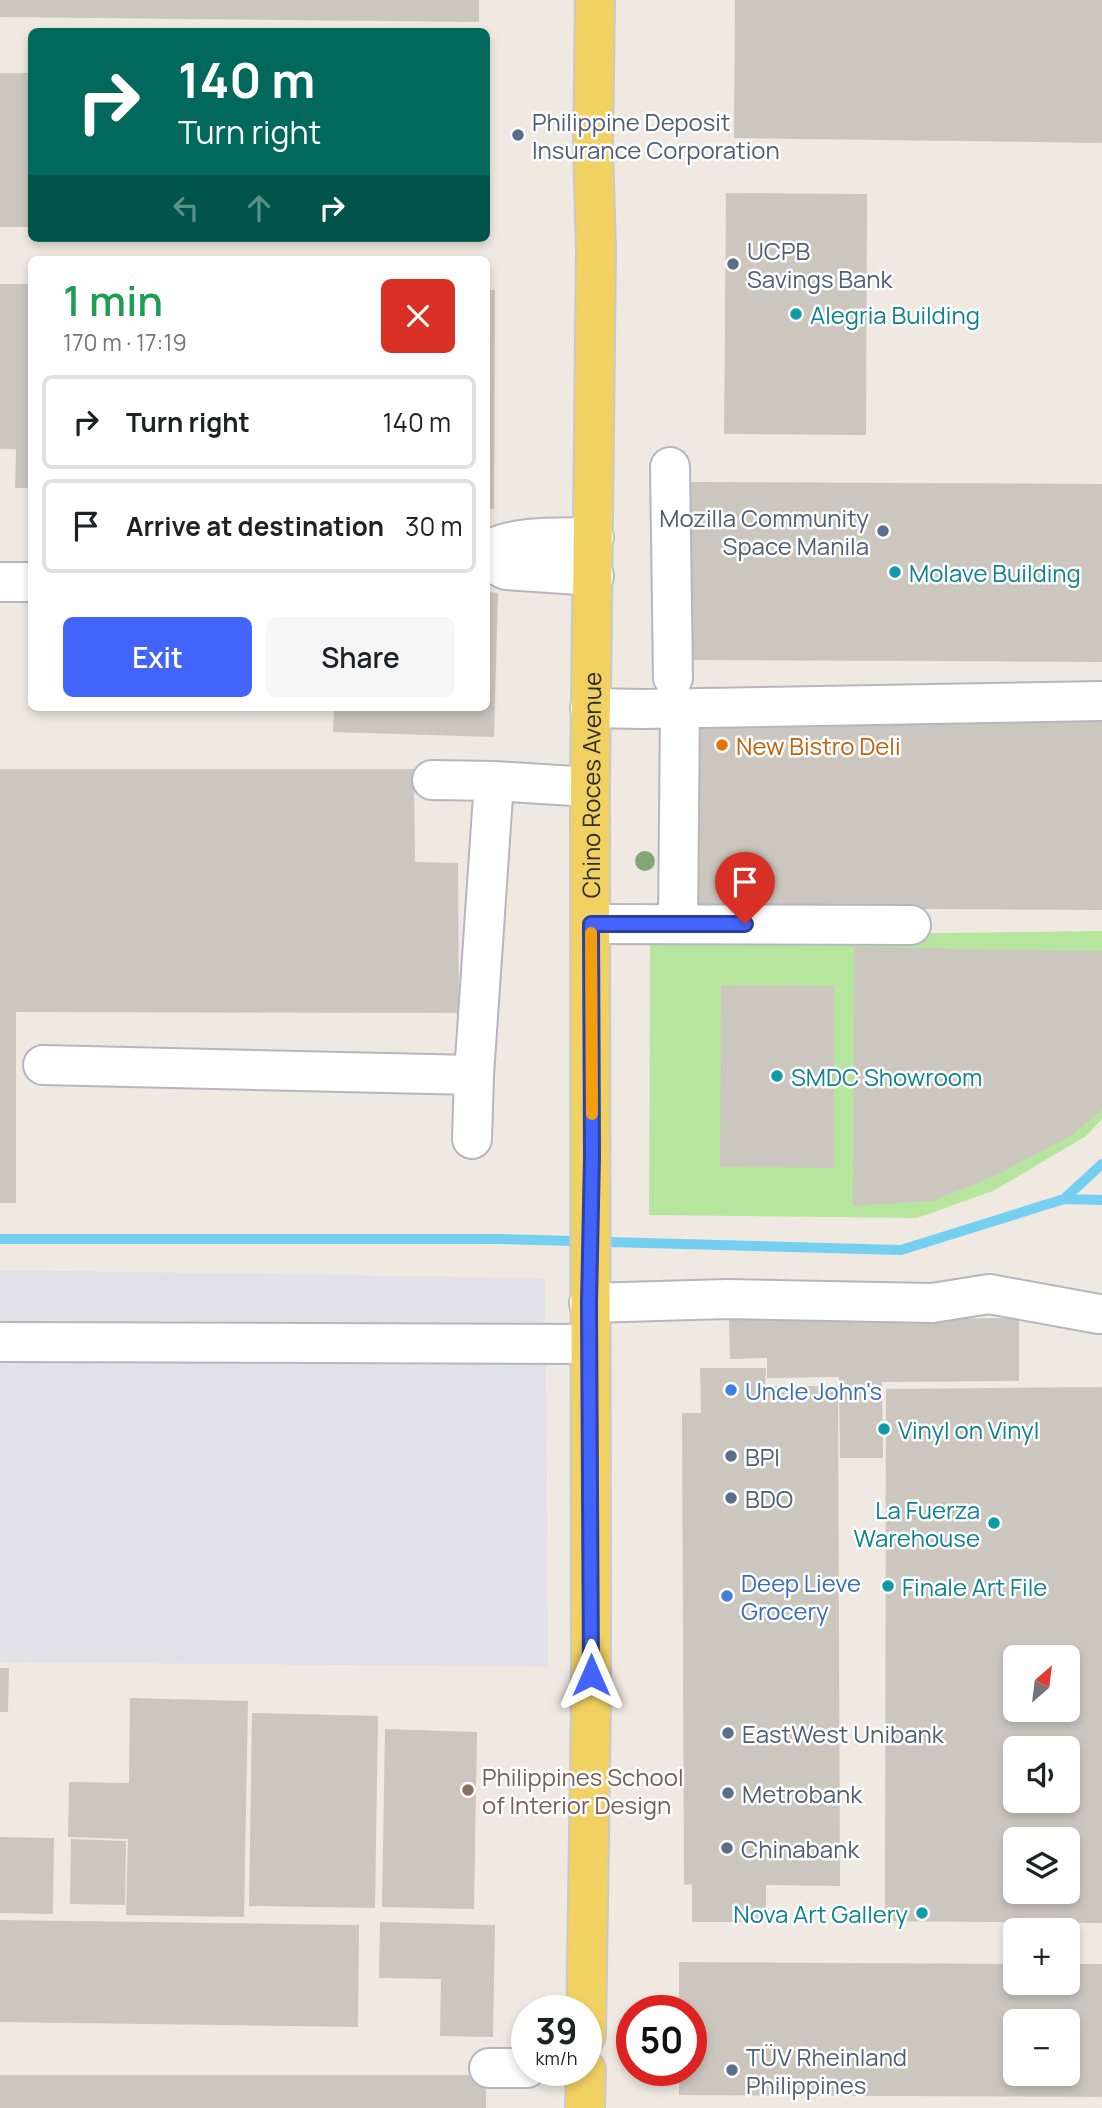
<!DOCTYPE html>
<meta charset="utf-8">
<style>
body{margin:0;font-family:Manrope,sans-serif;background:#f6f6f6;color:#202124;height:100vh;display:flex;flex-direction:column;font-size:26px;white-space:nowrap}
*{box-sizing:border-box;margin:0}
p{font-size:23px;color:#757577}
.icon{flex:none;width:38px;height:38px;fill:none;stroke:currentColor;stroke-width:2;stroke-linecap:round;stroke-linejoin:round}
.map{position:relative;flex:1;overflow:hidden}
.sheet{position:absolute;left:28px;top:256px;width:462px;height:455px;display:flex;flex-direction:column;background:#fff;border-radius:10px;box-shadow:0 4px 10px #0003}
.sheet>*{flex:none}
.hud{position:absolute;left:28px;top:28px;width:462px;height:214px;border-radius:10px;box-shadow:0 4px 10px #0003;background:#00695c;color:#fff;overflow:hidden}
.needle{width:46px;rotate:28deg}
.fabs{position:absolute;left:1003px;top:1645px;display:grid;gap:14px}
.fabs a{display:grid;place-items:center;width:77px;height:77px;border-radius:10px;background:#fff;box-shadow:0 4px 10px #0003;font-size:35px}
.speed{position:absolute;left:511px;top:1995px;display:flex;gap:14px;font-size:35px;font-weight:700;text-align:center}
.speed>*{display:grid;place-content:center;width:91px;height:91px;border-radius:50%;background:#fff;box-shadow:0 4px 10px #0003;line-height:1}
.speed small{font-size:18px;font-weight:400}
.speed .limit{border:10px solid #d22;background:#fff;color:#111}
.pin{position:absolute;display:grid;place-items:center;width:60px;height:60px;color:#fff;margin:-72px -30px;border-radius:50% 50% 50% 0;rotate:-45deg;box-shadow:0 0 7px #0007}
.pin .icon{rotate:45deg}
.me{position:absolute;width:77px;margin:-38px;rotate:0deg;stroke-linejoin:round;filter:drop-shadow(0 0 5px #0008)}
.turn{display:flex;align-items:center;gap:24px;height:147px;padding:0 35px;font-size:32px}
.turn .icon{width:91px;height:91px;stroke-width:2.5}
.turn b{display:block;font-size:49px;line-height:60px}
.lanes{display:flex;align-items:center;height:66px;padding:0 35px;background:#0003;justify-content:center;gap:35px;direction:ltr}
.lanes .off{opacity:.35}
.round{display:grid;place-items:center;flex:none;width:74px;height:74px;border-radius:10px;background:#f6f6f6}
.overview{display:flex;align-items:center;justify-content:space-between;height:119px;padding:0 35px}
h1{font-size:42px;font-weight:600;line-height:52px;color:#1e9e55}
.button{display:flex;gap:14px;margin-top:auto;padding:14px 35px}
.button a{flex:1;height:80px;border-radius:10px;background:#4264fb;color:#fff;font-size:28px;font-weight:600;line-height:80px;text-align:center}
.button a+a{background:#f6f6f6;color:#202124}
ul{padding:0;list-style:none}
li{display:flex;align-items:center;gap:21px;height:94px;margin:0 14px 10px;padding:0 21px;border:4px solid #e0e0e0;border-radius:10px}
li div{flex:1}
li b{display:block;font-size:26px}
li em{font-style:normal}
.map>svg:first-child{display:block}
</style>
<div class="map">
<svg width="1102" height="2108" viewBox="0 0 1102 2108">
<rect width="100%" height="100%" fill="#efe9e1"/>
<!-- industrial -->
<path fill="#e3e1e8" d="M0,1270L545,1278L548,1667L0,1662Z"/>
<!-- green -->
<path fill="#b6e59e" d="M1102,931V1119L1086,1136L993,1191L917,1218L649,1215L650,937Z"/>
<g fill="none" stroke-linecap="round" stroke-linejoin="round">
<!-- stream -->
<path stroke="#75cff0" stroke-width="10" d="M1064,1199L1102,1164
M0,1239H499L901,1250L1064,1199L1102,1200"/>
</g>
<!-- building -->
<path fill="#cbc7bf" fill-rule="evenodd" d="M0,0H479V22L0,17Z
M735,0H1102V143L734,138Z
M0,73H32V227H0Z
M486,157H489V229H486Z
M726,193L867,194L866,435L724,434Z
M0,284H32V525H29V488H15L16,449H0Z
M486,290H495L494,509H486Z
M688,482L1102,484V662L688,660Z
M486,592L498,593L494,737L333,732L334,707H486Z
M1102,715V910L695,908L698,716Z
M0,769H414L415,862L458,863L459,1013L16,1012V1203H0Z
M854,947L1102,951V1110L1072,1135L995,1176L932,1201L853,1206Z
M721,985L834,986V1168L720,1167Z
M1019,1318V1381L882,1382L883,1458H840L839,1377L767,1378V1358L730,1359L729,1320Z
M700,1368H766L765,1386H838L840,1886L766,1885V1922H692V1884L684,1885L682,1413H701Z
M1102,1387V1923L885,1921L886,1389ZM1015,1657H1068V1710H1015ZM1015,1748H1068V1801H1015ZM1015,1839H1068V1892H1015Z
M0,1668H9L8,1712H0Z
M130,1698L248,1701L244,1917L126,1915L128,1839L68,1837L69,1782L129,1783Z
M252,1713L378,1716L375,1908L249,1906Z
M385,1729L477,1732L474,1909L382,1907Z
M0,1837L54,1838L53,1914L0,1913Z
M71,1839L126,1841L125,1905L70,1904Z
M0,1920L359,1925L358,2027L0,2022Z
M380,1922L495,1925L493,2037L440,2036L441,1979L379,1978Z
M679,1962L1015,1964V1983H1068V1964H1102V2097L679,2095V2070H691V2011H679ZM1015,2021H1068V2074H1015Z
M0,2075H486V2108H0Z"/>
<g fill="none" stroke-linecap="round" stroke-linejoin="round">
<!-- minor casing -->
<g stroke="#b4b7c1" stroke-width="42">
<path id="minor" d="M670,467L673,678
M486,552C511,534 563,538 594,537
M486,560L506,570L594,576
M0,582H32
M590,708L642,709L1102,701
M432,780L494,781L590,787
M591,924L911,925
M678,924L680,707
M43,1065L474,1075
M472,1139L474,1075L494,781
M589,1303L727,1299L932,1303L989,1294L1099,1314
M0,1342L590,1344
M489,2068H527"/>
</g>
<!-- major casing -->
<g stroke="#c9c9c9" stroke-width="42">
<g id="major">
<path id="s1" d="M586,2035L591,1702L590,787L596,250L593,147L595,0"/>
<path d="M585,2108L586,2070"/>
</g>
</g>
<!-- minor -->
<use href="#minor" stroke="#fff" stroke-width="38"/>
<!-- major -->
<use href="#major" stroke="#f2d163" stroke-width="38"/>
</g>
<!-- trees -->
<circle fill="#84a574" cx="645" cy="861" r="10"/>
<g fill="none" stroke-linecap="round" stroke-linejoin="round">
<!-- route casing -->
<g stroke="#2b41a3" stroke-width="18">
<path id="route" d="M591,1675L589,1303L592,1156L591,924H745"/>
</g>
<!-- route -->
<use href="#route" stroke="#4264fb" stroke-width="12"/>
<!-- slow -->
<path stroke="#f59e0b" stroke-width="12" d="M591,933L592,1114"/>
</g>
<!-- markers -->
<g fill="#5c6f8a" stroke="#fff" stroke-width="2.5">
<circle cx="518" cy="135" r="7"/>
<circle cx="733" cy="264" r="7"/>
<circle cx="883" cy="531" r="7"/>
<circle cx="731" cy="1456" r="7"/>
<circle cx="731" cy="1498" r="7"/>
<circle cx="728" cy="1733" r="7"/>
<circle cx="728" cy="1793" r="7"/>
<circle cx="727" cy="1848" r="7"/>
<circle cx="732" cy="2070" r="7"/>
</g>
<g fill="#0f9aa8" stroke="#fff" stroke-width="2.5">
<circle cx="796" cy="314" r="7"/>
<circle cx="895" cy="572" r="7"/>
<circle cx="777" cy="1076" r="7"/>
<circle cx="884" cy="1429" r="7"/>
<circle cx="994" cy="1523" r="7"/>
<circle cx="888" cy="1586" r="7"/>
<circle cx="922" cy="1913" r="7"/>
</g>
<circle fill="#e8710a" stroke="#fff" stroke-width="2.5" cx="722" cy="745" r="7"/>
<g fill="#3f7fe0" stroke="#fff" stroke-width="2.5">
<circle cx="731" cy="1390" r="7"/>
<circle cx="727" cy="1596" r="7"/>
</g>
<circle fill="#8d6e63" stroke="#fff" stroke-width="2.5" cx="468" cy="1790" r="7"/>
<g text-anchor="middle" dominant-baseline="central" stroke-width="5" stroke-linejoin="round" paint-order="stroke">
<!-- service labels -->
<g font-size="24" fill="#4e5e75" stroke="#fff" text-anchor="start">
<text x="532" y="121">Philippine Deposit<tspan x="532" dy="28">Insurance Corporation</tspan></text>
<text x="747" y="250">UCPB<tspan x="747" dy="28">Savings Bank</tspan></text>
<text x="869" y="517" text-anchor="end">Mozilla Community<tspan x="869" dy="28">Space Manila</tspan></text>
<text x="745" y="1456">BPI</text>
<text x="745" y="1498">BDO</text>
<text x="742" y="1733">EastWest Unibank</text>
<text x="742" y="1793">Metrobank</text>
<text x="741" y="1848">Chinabank</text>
<text x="746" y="2056">TÜV Rheinland<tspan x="746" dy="28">Philippines</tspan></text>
</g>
<!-- culture labels -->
<g font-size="24" fill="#0d838f" stroke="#fff" text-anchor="start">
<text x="810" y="314">Alegria Building</text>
<text x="909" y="572">Molave Building</text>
<text x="791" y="1076">SMDC Showroom</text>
<text x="898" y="1429">Vinyl on Vinyl</text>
<text x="980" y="1509" text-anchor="end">La Fuerza<tspan x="980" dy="28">Warehouse</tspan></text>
<text x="902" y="1586">Finale Art File</text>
<text x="908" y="1913" text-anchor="end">Nova Art Gallery</text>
</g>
<!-- food labels -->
<g font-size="24" fill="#c56008" stroke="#fff" text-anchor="start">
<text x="736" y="745">New Bistro Deli</text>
</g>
<!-- street labels -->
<g font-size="24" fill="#2e2e2e" stroke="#fff">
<text stroke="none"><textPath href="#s1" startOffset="1250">Chino Roces Avenue</textPath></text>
</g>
<!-- shop labels -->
<g font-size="24" fill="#366cbe" stroke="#fff" text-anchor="start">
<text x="745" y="1390">Uncle John's</text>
<text x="741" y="1582">Deep Lieve<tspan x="741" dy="28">Grocery</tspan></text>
</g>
<!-- education labels -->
<g font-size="24" fill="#785e54" stroke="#fff" text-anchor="start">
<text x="482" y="1776">Philippines School<tspan x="482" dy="28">of Interior Design</tspan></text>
</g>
</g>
</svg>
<div class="fabs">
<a><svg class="needle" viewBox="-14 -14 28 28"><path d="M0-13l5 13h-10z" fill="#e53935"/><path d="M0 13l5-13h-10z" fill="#757577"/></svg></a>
<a><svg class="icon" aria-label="sound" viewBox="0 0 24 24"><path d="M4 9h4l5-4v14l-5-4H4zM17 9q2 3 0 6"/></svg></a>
<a><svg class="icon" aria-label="layers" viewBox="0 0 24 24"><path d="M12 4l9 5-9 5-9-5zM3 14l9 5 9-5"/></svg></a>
<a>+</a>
<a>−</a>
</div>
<div class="speed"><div>39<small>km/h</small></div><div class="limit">50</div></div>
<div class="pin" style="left:745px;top:924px;background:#d93025"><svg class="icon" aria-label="arrive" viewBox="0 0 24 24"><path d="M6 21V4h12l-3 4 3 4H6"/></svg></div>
<svg class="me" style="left:591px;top:1675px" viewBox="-20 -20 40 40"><path d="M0-17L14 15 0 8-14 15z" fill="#4264fb" stroke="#fff" stroke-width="4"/></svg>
<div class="hud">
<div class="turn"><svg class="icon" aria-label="right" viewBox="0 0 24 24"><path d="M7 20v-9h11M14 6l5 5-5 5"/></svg><div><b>140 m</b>Turn right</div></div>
<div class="lanes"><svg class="icon off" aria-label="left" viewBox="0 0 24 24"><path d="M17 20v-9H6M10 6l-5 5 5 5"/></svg><svg class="icon off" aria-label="ahead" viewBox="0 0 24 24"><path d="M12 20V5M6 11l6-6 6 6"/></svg><svg class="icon" aria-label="right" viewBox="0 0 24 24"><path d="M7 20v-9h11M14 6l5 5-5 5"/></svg></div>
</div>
<section class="sheet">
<div class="overview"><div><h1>1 min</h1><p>170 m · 17:19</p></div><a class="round" style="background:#d93025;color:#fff"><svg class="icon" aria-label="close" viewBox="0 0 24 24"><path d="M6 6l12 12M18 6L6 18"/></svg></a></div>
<ul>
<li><svg class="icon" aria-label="right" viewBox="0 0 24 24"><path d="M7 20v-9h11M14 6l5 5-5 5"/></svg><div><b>Turn right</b></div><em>140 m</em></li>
<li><svg class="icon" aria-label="arrive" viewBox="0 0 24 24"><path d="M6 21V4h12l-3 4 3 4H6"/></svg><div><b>Arrive at destination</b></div><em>30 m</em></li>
</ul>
<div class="button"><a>Exit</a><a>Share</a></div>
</section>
</div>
